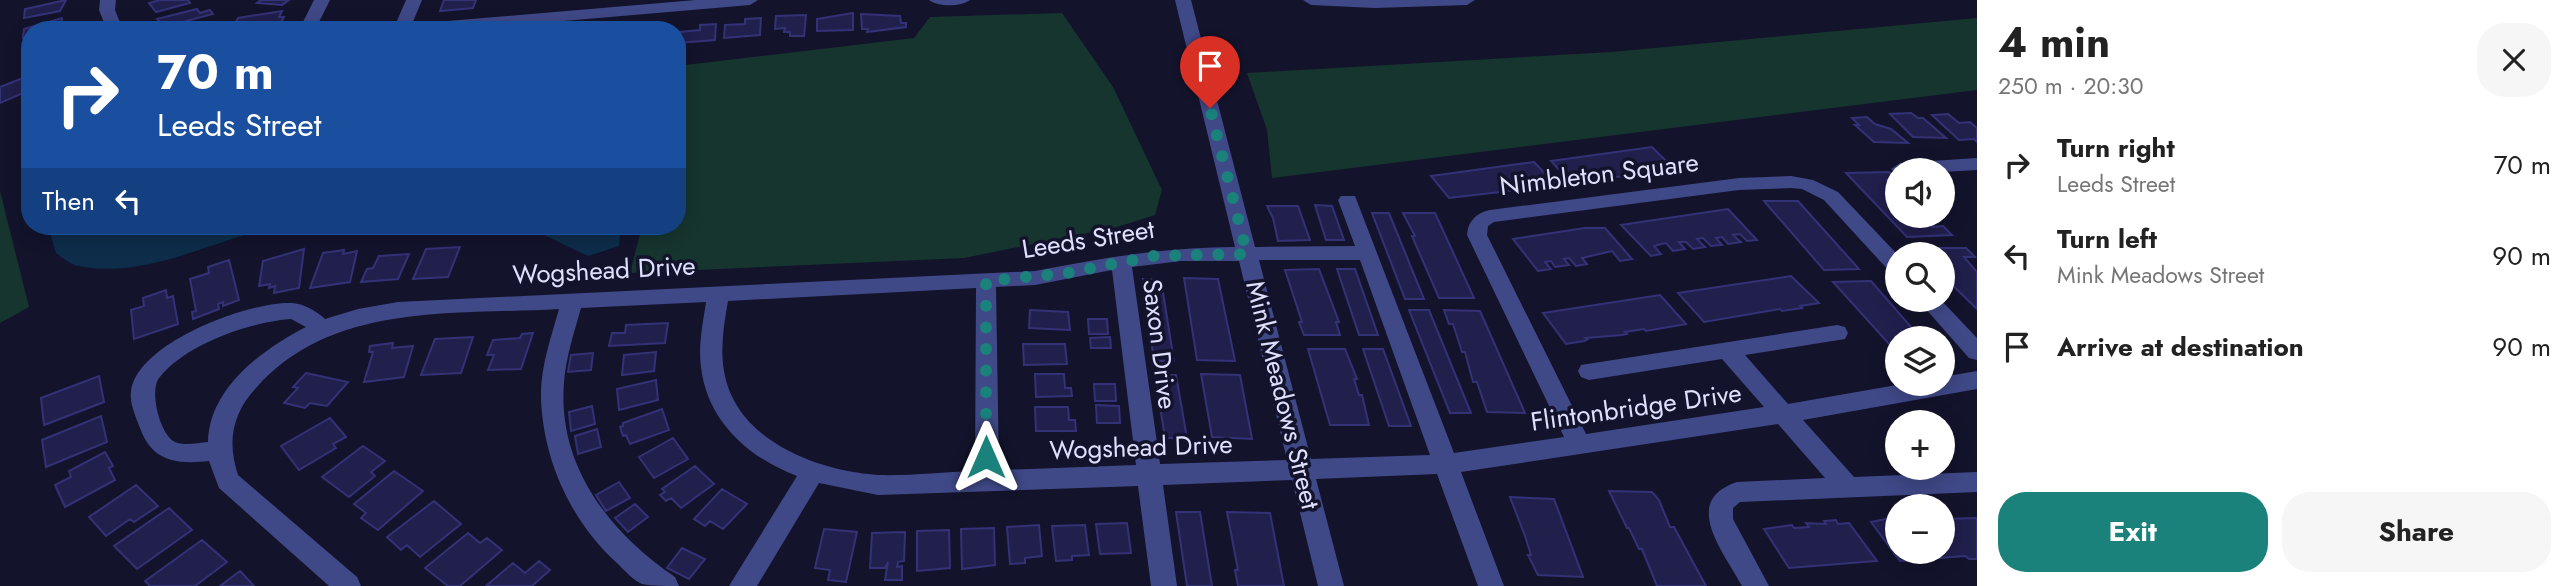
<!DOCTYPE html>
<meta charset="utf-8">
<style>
body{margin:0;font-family:Jost,sans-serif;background:#f6f6f6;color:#222;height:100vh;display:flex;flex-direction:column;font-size:26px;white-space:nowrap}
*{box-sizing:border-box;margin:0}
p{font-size:23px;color:#767676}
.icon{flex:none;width:38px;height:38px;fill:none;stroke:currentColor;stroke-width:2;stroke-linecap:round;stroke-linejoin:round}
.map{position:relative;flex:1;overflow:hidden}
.drawer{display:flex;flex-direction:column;background:#fff;width:595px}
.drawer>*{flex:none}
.hud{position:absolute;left:21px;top:21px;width:665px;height:214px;border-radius:28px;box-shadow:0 4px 18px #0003;background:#1a4fa0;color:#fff;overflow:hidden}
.fabs{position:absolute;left:1885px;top:158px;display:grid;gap:14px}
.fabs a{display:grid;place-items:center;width:70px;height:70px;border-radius:50%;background:#fff;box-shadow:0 4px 18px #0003;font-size:35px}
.pin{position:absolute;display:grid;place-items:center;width:60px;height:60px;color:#fff;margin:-72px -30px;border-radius:50% 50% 50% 0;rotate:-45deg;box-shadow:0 0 7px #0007}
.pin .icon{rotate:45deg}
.me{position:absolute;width:77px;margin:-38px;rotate:0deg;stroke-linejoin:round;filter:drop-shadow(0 0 5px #0008)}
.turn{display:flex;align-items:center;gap:24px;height:147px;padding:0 21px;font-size:32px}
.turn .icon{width:91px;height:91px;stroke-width:2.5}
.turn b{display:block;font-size:49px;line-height:60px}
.then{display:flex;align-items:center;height:66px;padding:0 21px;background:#0003;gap:14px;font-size:26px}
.round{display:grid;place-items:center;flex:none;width:74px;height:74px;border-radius:28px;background:#f6f6f6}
.overview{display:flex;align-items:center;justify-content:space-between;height:119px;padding:0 21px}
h1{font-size:42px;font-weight:700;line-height:52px}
.primary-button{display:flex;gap:14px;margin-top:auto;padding:14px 21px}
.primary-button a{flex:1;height:80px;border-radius:28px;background:#1b817b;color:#fff;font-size:28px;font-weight:700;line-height:80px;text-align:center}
.primary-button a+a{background:#f6f6f6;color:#222}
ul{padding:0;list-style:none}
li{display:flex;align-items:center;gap:21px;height:91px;padding:0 21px}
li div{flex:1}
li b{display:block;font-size:26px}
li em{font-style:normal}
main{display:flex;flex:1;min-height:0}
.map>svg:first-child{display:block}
</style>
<main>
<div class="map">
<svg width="1977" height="586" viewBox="0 0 1977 586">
<rect width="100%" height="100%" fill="#13132c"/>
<!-- green -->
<path fill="#16352f" d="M1062,13L1113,87L1162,190L1155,215L1117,227L964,258L630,273L642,226H677V66L914,38L930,17Z
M1977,18V90L1272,178L1267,130L1247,73L1612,52Z
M0,191L29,307L0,323Z"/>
<!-- water -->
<path fill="#0e2d4a" d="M48,226H281C216,238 147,280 79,266C71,265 63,258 56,253Z
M525,226H621L619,246L588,256Z"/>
<!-- building -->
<path fill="#211f4c" stroke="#343277" stroke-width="2" d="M66,0L60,11L24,18L25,9Z
M160,0H188L190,3L156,12L149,3Z
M261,0H289L282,5L257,3Z
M444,0H476L473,8L440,11Z
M197,9L200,13L210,10L213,14L164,27L157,19Z
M282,11L279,17H284L280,25L243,28L247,23L235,24L238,18Z
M853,13V30L817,31V19Z
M861,14L900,16L901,23H906V27L867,32L868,29H862Z
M806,15L804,36H790V32H784L785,28L775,29L776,16Z
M62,18L61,28L30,30V36L23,38L24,29Z
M761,18L760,35L724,38L725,25L745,24V19Z
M716,24L715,40L678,43L679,32L700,30V25Z
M23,78L30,83V90L0,103V87Z
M1911,113L1918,118H1923L1946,138L1913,137L1890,114Z
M1948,114L1959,123L1970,122L1977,128V142L1974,139L1959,140L1932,115Z
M1867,117L1875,124L1891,129L1908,143L1874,142L1855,125H1859L1852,118Z
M1652,147L1673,168L1653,173L1570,182L1551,161Z
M1534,162L1554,183L1549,184L1551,186L1449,198L1431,176Z
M1889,172L1897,180H1887L1893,189H1897V215H1930L1937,222H1928L1932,227L1943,226L1952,235L1907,237L1846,173Z
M1764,201H1798L1859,269L1824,270Z
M1315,205L1332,206L1344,240H1326Z
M1267,206H1298L1310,240L1278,241L1273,218Z
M1728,209L1757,240L1747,241L1740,234L1733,235L1741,242L1728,244L1722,237L1716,238L1722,245L1711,246L1703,238L1697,239L1705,247L1693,249L1686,242H1679L1685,249L1673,251L1666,243L1661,244L1654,246L1661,254L1651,256L1621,225Z
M1372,213H1389L1424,299H1405Z
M1403,213H1435L1474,298H1439L1412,236H1415Z
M1585,228H1605L1632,259L1620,261L1612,251L1582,258L1587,264L1576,266L1569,258L1564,259L1569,265L1555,267L1551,261L1545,262L1551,269L1538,271L1513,239Z
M460,247L448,277L413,279L426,249Z
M1918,248H1966L1975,257H1964L1977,272V309L1942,275V254H1923Z
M304,249L299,288L274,293L275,286L269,288L270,284L259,286L263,261Z
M344,250L343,254L357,251L350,282L310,288L323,253Z
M409,254L398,279L361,282L367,269L373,268L379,256Z
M229,260L239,300L223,306V302L218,304L219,309L193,319L192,312L196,311L190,279L209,273L208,267Z
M1319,269L1339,322H1336L1340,335H1304L1299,322H1302L1285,270Z
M1337,269H1355L1378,335H1359Z
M1791,276L1819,303L1800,306L1802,308L1782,311L1780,309L1704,322L1678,293Z
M1184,278L1218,279L1235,361L1197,360Z
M1143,279L1161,280L1174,361H1154Z
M1871,281L1911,327L1923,338H1897V345H1890L1833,282Z
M166,290L167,298L173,296L178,324L134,339L131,310L144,306L143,298Z
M1660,295L1686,324L1646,331L1644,329L1625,332L1627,334L1622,335L1586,338L1588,339L1584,341L1566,344L1543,313Z
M1030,310L1068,312L1070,330L1029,328Z
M1409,310H1429L1471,413H1450Z
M1444,310L1480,311L1525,413L1487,412L1477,382H1473L1465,352H1462L1453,324H1449Z
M1088,319H1107L1108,334H1089Z
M668,323L665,343L609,346L612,333H625L626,325Z
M533,333L521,369L488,370L494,355H487L493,340L520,338L522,334Z
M473,337L461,373L421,375L435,339Z
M1110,337L1111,348H1091L1090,338Z
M393,343L392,348L413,346L404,377L364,382L373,352H369L370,346Z
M1023,344H1065L1067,364L1024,365Z
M1308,349H1345L1357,379H1354L1359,395H1362L1369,425H1330Z
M1363,349H1383L1411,426H1389Z
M656,352L654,371L622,375L624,355Z
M593,353L591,370L568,372L571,355Z
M306,373L348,382L327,406L310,403L305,408L284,403L298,388L293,387Z
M1035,374H1064L1065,388H1071L1072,396L1036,397Z
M1201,374L1240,375L1252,439L1212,437Z
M1155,375H1176L1187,438H1165Z
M99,376L104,402L44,425L41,398Z
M656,380L658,400L619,410L617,389Z
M1094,384H1115L1116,401H1095Z
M1096,405L1119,406L1120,423H1097Z
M592,406L595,424L571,431L569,412Z
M1035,407H1068L1069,420H1075L1076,431H1036Z
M662,409L669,430L630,444L626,435L623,436L620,427L623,426V423Z
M101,416L107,442L46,467L42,440Z
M330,418L346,437L333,444L336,448L299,470L281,446Z
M597,429L601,447L578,454L575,436Z
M673,438L688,459L654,478L639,457Z
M363,446L385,461L371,472L375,476L349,497L322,477Z
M105,452L113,466L109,468L115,480L65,507L55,485L71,477L69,471Z
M695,466L714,484L681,508L671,498L666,501L660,495L665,492L662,489Z
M394,471L423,491L378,530L361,518L366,513L354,504Z
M619,482L630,498L606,511L596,495Z
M136,485L158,506L134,522L130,519L106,536L89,517Z
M722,489L747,504L723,529L710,521L705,526L694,519Z
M1609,491L1652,492L1659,500L1670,527H1674L1706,586H1657L1642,549H1639L1629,528H1627Z
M1510,497L1554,499L1583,577L1538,575L1528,555H1531L1525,536Z
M434,501L461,524L420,557L407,545L401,550L387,537Z
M635,504L648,517L628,532L615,518Z
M169,508L192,530L137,569L114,546Z
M1176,512H1200L1212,586H1187Z
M1227,512L1270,513L1284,586H1238L1235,570H1238Z
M1891,518L1897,521V551H1942V519L1977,518V559H1969L1965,556L1900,561L1871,522Z
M1836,520L1838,524L1849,523L1877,561L1789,568L1764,529L1792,525L1794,528L1809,527L1806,523L1826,524L1824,521Z
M1127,523L1131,553L1100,554L1096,524Z
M1039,525L1042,556L1025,558V563L1010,564L1007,527Z
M1085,525L1089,555L1072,556V560L1056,561L1052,526Z
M994,528L995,565L962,569L961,529Z
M824,529L857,532L846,582L828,580L830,570L815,568Z
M949,530L950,568L917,571V531Z
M905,532L904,561L898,562L897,567L902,566V580H885L888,562L885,568H870L872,533Z
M468,533L480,543L487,538L502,550L460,586H448L425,568Z
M202,540L227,562L195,586H150L145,581Z
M682,548L705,559L689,579L667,568Z
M539,561L550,570L532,586H486L513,563L525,573Z
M240,571L254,586H220Z"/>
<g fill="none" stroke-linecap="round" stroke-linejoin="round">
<!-- minor -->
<path fill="#404988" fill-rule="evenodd" d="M100,0H116L115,10L123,30H107L99,10Z
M314,0H330L315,30H299Z
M406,0H422L412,24L696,0H758L750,5L459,30H393Z
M929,0H970C961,7 938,7 929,0Z
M1175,0H1191L1255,247L1355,246L1338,200L1341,196H1355L1454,453L1564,437L1467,235C1468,221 1476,213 1490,210L1739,178L1791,176L1813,180L1838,192L1897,254V274L1890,272L1824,200L1802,189L1791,188L1739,190L1494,222L1488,226L1487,235L1586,434L1764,407L1722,359L1589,380L1581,377L1578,371L1581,365L1837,325L1845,327L1848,333L1845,339L1745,355L1788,404L1908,383H1942V377L1977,371V389L1803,420L1854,477L1977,472V492L1740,502L1733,508V519L1769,586H1742C1724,552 1680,501 1737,482L1825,478L1778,424L1461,472L1504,586H1478L1437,474L1316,479L1344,586H1318L1292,480L1163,485L1177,586H1151L1138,486L878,495L819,483L757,586H729L797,476C749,458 707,421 701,367C698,345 703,323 706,302L581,308C574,333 566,357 564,382C557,466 610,533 675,577L679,586C669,586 652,586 642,584C633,580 625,571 618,564C571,522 543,460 541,398C540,368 551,338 559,309C455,315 333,302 257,387C232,413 227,442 238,475L357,577L361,586H329L219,488L209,461C180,464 155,463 142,433C138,422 129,404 131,392C136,343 250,301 292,303C305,304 316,311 325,319L358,309L398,302L1035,271C1102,258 1167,247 1235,247ZM1259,260H1360L1430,455L1311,459ZM1181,261H1239L1287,460L1160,464L1132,267ZM1112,270L1136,465L999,470L996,287L1035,285ZM976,288L975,471C943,472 909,476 878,475C815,471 735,439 724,371C720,347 724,324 728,301ZM291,319L306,327C263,349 209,388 208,442C198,443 184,446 175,442C160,435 149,391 159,378C185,344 250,322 291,319Z
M1303,0H1475L1467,5L1375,8L1311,5Z
M1977,158V170L1942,172V170H1897V174L1891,169L1900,163Z
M1917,299H1940L1977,338V360L1969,358Z"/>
</g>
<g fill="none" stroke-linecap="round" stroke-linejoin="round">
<!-- route -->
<path stroke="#1b817b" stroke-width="12" stroke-dasharray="0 21.6" d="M986,457V281L1067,273L1154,256L1247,254L1210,108"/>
</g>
<g text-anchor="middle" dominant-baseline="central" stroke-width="7" stroke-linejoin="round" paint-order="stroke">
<!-- street labels -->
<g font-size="26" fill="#dee0fe" stroke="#13132c">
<text transform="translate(1599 174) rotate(-7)">Nimbleton Square</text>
<text transform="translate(1088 239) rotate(-9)">Leeds Street</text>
<text transform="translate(604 270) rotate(-3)">Wogshead Drive</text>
<text transform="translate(1160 344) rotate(83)">Saxon Drive</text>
<text transform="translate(1283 395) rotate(76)">Mink Meadows Street</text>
<text transform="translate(1636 407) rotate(-8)">Flintonbridge Drive</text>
<text transform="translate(1141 447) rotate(-2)">Wogshead Drive</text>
</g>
</g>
</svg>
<div class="fabs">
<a><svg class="icon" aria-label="sound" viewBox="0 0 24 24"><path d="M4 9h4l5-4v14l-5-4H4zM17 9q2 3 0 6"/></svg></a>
<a><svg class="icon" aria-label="search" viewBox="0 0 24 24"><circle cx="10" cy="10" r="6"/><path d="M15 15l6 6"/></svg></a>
<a><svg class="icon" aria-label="layers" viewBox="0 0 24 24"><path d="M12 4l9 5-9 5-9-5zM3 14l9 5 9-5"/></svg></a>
<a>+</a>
<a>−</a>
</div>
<div class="pin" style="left:1210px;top:108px;background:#d93025"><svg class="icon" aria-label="arrive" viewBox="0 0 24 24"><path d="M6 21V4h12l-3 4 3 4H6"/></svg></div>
<svg class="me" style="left:986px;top:457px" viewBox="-20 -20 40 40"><path d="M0-17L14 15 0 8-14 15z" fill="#1b817b" stroke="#fff" stroke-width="4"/></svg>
<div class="hud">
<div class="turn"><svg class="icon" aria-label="right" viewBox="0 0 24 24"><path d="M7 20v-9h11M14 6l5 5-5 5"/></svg><div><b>70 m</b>Leeds Street</div></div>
<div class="then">Then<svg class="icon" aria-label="left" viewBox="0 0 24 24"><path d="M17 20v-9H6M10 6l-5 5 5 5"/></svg></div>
</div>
</div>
<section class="drawer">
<div class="overview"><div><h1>4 min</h1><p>250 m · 20:30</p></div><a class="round"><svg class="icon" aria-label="close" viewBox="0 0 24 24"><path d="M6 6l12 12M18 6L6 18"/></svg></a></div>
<ul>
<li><svg class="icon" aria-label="right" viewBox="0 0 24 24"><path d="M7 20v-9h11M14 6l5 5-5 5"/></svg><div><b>Turn right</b><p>Leeds Street</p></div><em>70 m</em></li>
<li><svg class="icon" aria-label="left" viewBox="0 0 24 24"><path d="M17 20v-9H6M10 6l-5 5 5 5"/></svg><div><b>Turn left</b><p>Mink Meadows Street</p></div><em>90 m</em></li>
<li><svg class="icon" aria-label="arrive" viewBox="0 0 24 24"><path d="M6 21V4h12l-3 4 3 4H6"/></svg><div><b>Arrive at destination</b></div><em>90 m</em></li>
</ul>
<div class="primary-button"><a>Exit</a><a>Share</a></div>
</section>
</main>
